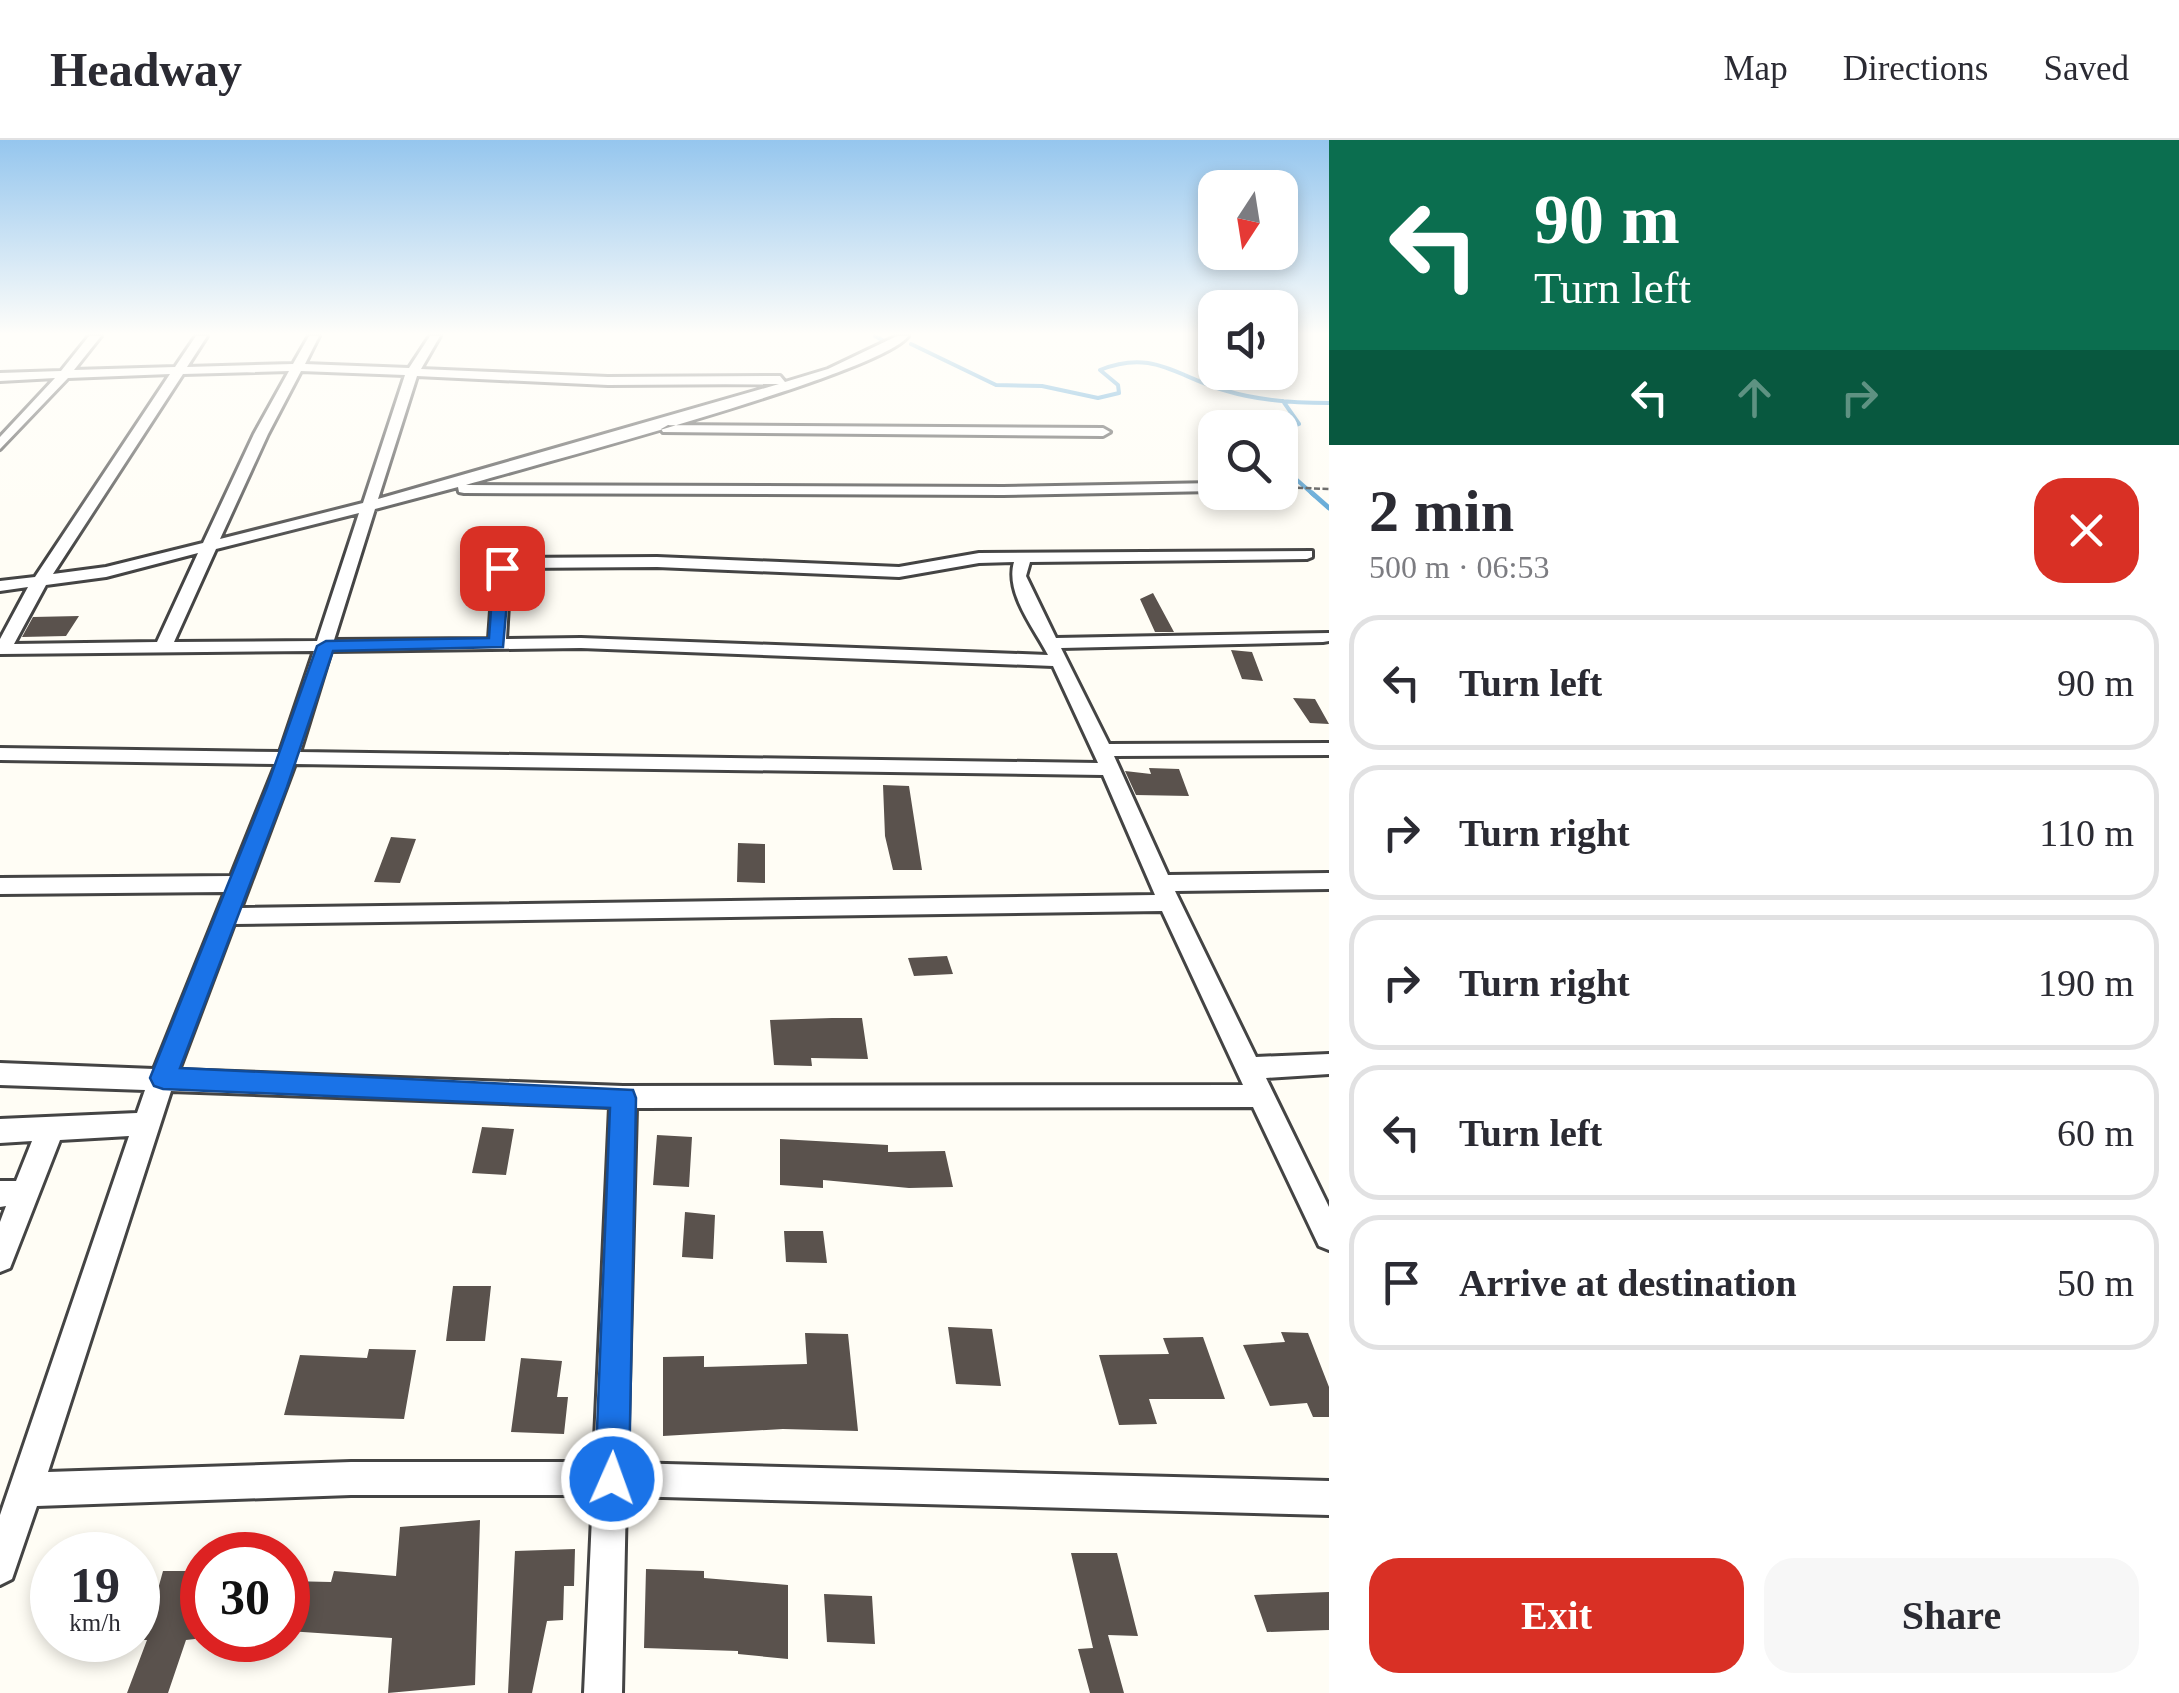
<!DOCTYPE html>
<meta charset="utf-8">
<style>
body{margin:0;font-family:"Times New Roman",serif;background:#f7f7f7;color:#2b2b33;height:100vh;display:flex;flex-direction:column;font-size:38px;white-space:nowrap}
*{box-sizing:border-box;margin:0}
p{font-size:32px;color:#7c7c81}
.icon{flex:none;width:55px;height:55px;fill:none;stroke:currentColor;stroke-width:2;stroke-linecap:round;stroke-linejoin:round}
.map{position:relative;flex:1;overflow:hidden}
.panel{display:flex;flex-direction:column;background:#fff;width:850px}
.panel>*{flex:none}
.top-card{background:#0b6e4f;color:#fff;overflow:hidden}
.needle{width:65px;rotate:192deg}
.controls{position:absolute;left:1198px;top:30px;display:grid;gap:20px}
.controls a{display:grid;place-items:center;width:100px;height:100px;border-radius:20px;background:#fff;box-shadow:0 5px 15px #0003;font-size:50px}
.speed{position:absolute;left:30px;top:1392px;display:flex;gap:20px;font-size:50px;font-weight:700;text-align:center}
.speed>*{display:grid;place-content:center;width:130px;height:130px;border-radius:50%;background:#fff;box-shadow:0 5px 15px #0003;line-height:1}
.speed small{font-size:25px;font-weight:400}
.speed .limit{border:15px solid #d22;background:#fff;color:#111}
.pin{position:absolute;display:grid;place-items:center;width:85px;height:85px;color:#fff;margin:-42px;border-radius:20px;box-shadow:0 5px 15px #0006}
.me{position:absolute;width:110px;margin:-55px;rotate:2deg;stroke-linejoin:round;filter:drop-shadow(0 0 8px #0008)}
.turn{display:flex;align-items:center;gap:35px;height:210px;padding:0 40px;font-size:45px}
.turn .icon{width:130px;height:130px;stroke-width:2.5}
.turn b{display:block;font-size:70px;line-height:85px}
.lanes{display:flex;align-items:center;height:95px;padding:0 40px;background:#0003;justify-content:center;gap:50px;direction:ltr}
.lanes .off{opacity:.35}
.round{display:grid;place-items:center;flex:none;width:105px;height:105px;border-radius:30px;background:#f7f7f7}
.summary{display:flex;align-items:center;justify-content:space-between;height:170px;padding:0 40px}
h1{font-size:60px;font-weight:600;line-height:75px}
.action{display:flex;gap:20px;margin-top:auto;padding:20px 40px}
.action a{flex:1;height:115px;border-radius:30px;background:#d93025;color:#fff;font-size:40px;font-weight:600;line-height:115px;text-align:center}
.action a+a{background:#f7f7f7;color:#2b2b33}
ul{padding:0;list-style:none}
li{display:flex;align-items:center;gap:30px;height:135px;margin:0 20px 15px;padding:0 20px;border:5px solid #e1e1e2;border-radius:30px}
li div{flex:1}
li b{display:block;font-size:38px}
li em{font-style:normal}
header{display:flex;align-items:center;gap:60px;box-sizing:border-box;height:140px;padding:0 50px;background:#fff;border-bottom:2px solid #e1e1e2}
header strong{font-size:48px}
nav{display:flex;gap:55px;margin-inline-start:auto;font-size:35px}
main{display:flex;flex:1;min-height:0}
.map>svg:first-child{display:block}
</style>
<header>
<strong>Headway</strong>
<nav><a>Map</a><a>Directions</a><a>Saved</a></nav>
</header>
<main>
<div class="map">
<svg width="1329" height="1553" viewBox="0 0 1329 1553">
<rect width="100%" height="100%" fill="#fffdf5"/>
<g fill="none" stroke-linecap="round" stroke-linejoin="round">
<!-- stream-far1 -->
<path stroke="#3f96cf" stroke-width="4" d="M875,196L884,201
M911,204L996,245L1042,246L1098,258L1119,253L1118,245L1100,230C1154,208 1178,238 1227,251C1260,261 1295,263 1329,263
M1280,303L1285,298L1281,291L1299,284L1283,261
M1280,325L1315,356"/>
<!-- stream -->
<path stroke="#3f96cf" stroke-width="5" d="M1312,353L1329,368"/>
</g>
<!-- building -->
<path fill="#5a524d" d="M1153,453L1174,492H1155L1140,459Z
M79,476L66,496L22,497L33,477Z
M1231,510L1252,512L1263,541L1242,539Z
M1293,558L1315,559L1329,584L1310,583Z
M1149,628L1179,629L1189,656L1136,655L1125,631L1151,634Z
M883,645L909,646L922,730H893L885,696Z
M391,697L416,699L400,743L374,742Z
M738,703L765,704V743L737,742Z
M947,816L953,834L914,836L908,818Z
M832,878H862L868,919L811,918L812,926L774,925L770,880Z
M482,987L514,989L506,1035L472,1033Z
M657,995L692,997L689,1047L653,1045Z
M780,999L888,1005V1012L945,1011L953,1047L909,1048L823,1040V1048L780,1045Z
M685,1072L715,1075L713,1119L682,1117Z
M784,1091H823L827,1123L786,1122Z
M453,1146H491L485,1201H446Z
M948,1187L992,1189L1001,1246L956,1244Z
M1281,1192L1308,1193L1329,1247V1277H1313L1307,1263L1270,1266L1243,1205L1285,1202Z
M805,1193L848,1194L858,1291L783,1289L663,1296V1217L704,1216V1227L807,1224Z
M1203,1197L1225,1259H1149L1157,1284L1119,1285L1099,1215L1169,1214L1163,1198Z
M369,1209L416,1210L404,1279L284,1275L300,1215L367,1218Z
M521,1218L562,1221L557,1257H568L564,1294L511,1292Z
M480,1380L475,1545L388,1553L392,1498L288,1491V1441L331,1442L334,1431L396,1436L400,1387Z
M575,1409L574,1446H564L563,1480L547,1481L532,1553H508L515,1411Z
M1071,1413H1117L1138,1496L1108,1495L1124,1553H1090L1078,1509L1093,1508Z
M646,1429L704,1431V1438L788,1445V1519L738,1514V1511L644,1508Z
M163,1431H202V1469L195,1499L186,1500L168,1553H127L147,1500H144Z
M1329,1452V1490L1267,1492L1254,1455Z
M824,1454L872,1456L875,1504L827,1502Z"/>
<g fill="none" stroke-linecap="round" stroke-linejoin="round">
<!-- street casing -->
<g stroke="#444" stroke-width="6">
<path id="street" d="M89,196H101L74,230L175,227L196,196H207L187,227L293,224L309,196H319L305,224L409,228L430,196H440L421,229L608,237L780,236L785,242L828,229L897,196H908C882,234 533,325 466,345L1003,347L1215,343V351L1003,355L464,353L459,352L458,347L375,369L334,500L489,499L494,428L510,418L657,417L899,427L979,413L1312,411V417L1307,419L1030,422L1026,436L1056,498L1329,493V501L1323,502L1061,508L1109,604L1329,603V615L1114,616L1168,735L1329,733V749L1175,751L1256,917L1329,914V934L1266,938L1329,1067V1110L1319,1106L1253,967L636,968L627,1323L1329,1341V1375L626,1356L622,1553H584L593,1355H351L37,1366L12,1439L0,1445V1375L129,996L60,1000L10,1128L0,1132V1082L6,1066L0,1067V1041H16L32,1001L0,1003V979L137,973L145,950L0,945V923L154,929L225,752L0,754V738L231,736L276,624L0,620V608L280,612L314,511L0,514V499L28,447L0,451V441L35,437L170,234L68,238L0,309V297L55,238L0,241V233L61,231ZM289,231L254,294L203,403L106,427L53,434L183,234ZM301,231L405,235L363,363L220,399L268,294ZM417,236L608,245L779,244L378,359ZM359,373L317,501L174,502L216,409ZM198,413L157,502L14,504L46,445L106,437ZM1014,422C1005,453 1034,488 1048,515L581,498L506,499L510,430L513,428L657,427L899,437L979,423ZM581,508L1053,526L1098,623L300,612L331,511ZM295,624L1103,635L1155,755L241,768ZM1162,771L1243,945L623,946L179,930L234,784ZM171,951L610,967L594,1322H351L48,1332Z
M668,285L1103,288L1110,292L1103,296L663,292L661,289Z"/>
</g>
<!-- path -->
<path stroke="#333" stroke-width="2.5" stroke-dasharray="6 2.5" stroke-linecap="butt" d="M1280,347L1329,349"/>
<!-- street -->
<use href="#street" fill="#fff" fill-rule="evenodd"/>
</g>
<!-- sky -->
<linearGradient id="sky" x2="0" y2="1"><stop stop-color="#95c6ee"/><stop offset="0.47" stop-color="#fffefa"/><stop offset="1" stop-color="#fffefa" stop-opacity="0"/></linearGradient>
<rect width="1329" height="413" fill="url(#sky)"/>
<!-- route -->
<path fill="#1a73e8" stroke="#114b97" stroke-width="2.5" d="M502,423L510,428L503,507L333,511L287,647L180,928L633,950L636,958L629,1339L624,1351L612,1356L600,1351L595,1339L610,968L163,949L154,946L150,938L267,647L317,506L326,501L489,498L494,428Z"/>
</svg>
<div class="controls">
<a><svg class="needle" viewBox="-14 -14 28 28"><path d="M0-13l5 13h-10z" fill="#e53935"/><path d="M0 13l5-13h-10z" fill="#7c7c81"/></svg></a>
<a><svg class="icon" aria-label="sound" viewBox="0 0 24 24"><path d="M4 9h4l5-4v14l-5-4H4zM17 9q2 3 0 6"/></svg></a>
<a><svg class="icon" aria-label="search" viewBox="0 0 24 24"><circle cx="10" cy="10" r="6"/><path d="M15 15l6 6"/></svg></a>
</div>
<div class="speed"><div>19<small>km/h</small></div><div class="limit">30</div></div>
<div class="pin" style="left:502px;top:428px;background:#d93025"><svg class="icon" aria-label="arrive" viewBox="0 0 24 24"><path d="M6 21V4h12l-3 4 3 4H6"/></svg></div>
<svg class="me" style="left:612px;top:1339px" viewBox="-20 -20 40 40"><circle r="17" fill="#1a73e8" stroke="#fff" stroke-width="3"/><path d="M0-11L8 9 0 5-8 9z" fill="#fff"/></svg>
</div>
<section class="panel">
<div class="top-card">
<div class="turn"><svg class="icon" aria-label="left" viewBox="0 0 24 24"><path d="M17 20v-9H6M10 6l-5 5 5 5"/></svg><div><b>90 m</b>Turn left</div></div>
<div class="lanes"><svg class="icon" aria-label="left" viewBox="0 0 24 24"><path d="M17 20v-9H6M10 6l-5 5 5 5"/></svg><svg class="icon off" aria-label="ahead" viewBox="0 0 24 24"><path d="M12 20V5M6 11l6-6 6 6"/></svg><svg class="icon off" aria-label="right" viewBox="0 0 24 24"><path d="M7 20v-9h11M14 6l5 5-5 5"/></svg></div>
</div>
<div class="summary"><div><h1>2 min</h1><p>500 m · 06:53</p></div><a class="round" style="background:#d93025;color:#fff"><svg class="icon" aria-label="close" viewBox="0 0 24 24"><path d="M6 6l12 12M18 6L6 18"/></svg></a></div>
<ul>
<li><svg class="icon" aria-label="left" viewBox="0 0 24 24"><path d="M17 20v-9H6M10 6l-5 5 5 5"/></svg><div><b>Turn left</b></div><em>90 m</em></li>
<li><svg class="icon" aria-label="right" viewBox="0 0 24 24"><path d="M7 20v-9h11M14 6l5 5-5 5"/></svg><div><b>Turn right</b></div><em>110 m</em></li>
<li><svg class="icon" aria-label="right" viewBox="0 0 24 24"><path d="M7 20v-9h11M14 6l5 5-5 5"/></svg><div><b>Turn right</b></div><em>190 m</em></li>
<li><svg class="icon" aria-label="left" viewBox="0 0 24 24"><path d="M17 20v-9H6M10 6l-5 5 5 5"/></svg><div><b>Turn left</b></div><em>60 m</em></li>
<li><svg class="icon" aria-label="arrive" viewBox="0 0 24 24"><path d="M6 21V4h12l-3 4 3 4H6"/></svg><div><b>Arrive at destination</b></div><em>50 m</em></li>
</ul>
<div class="action"><a>Exit</a><a>Share</a></div>
</section>
</main>
